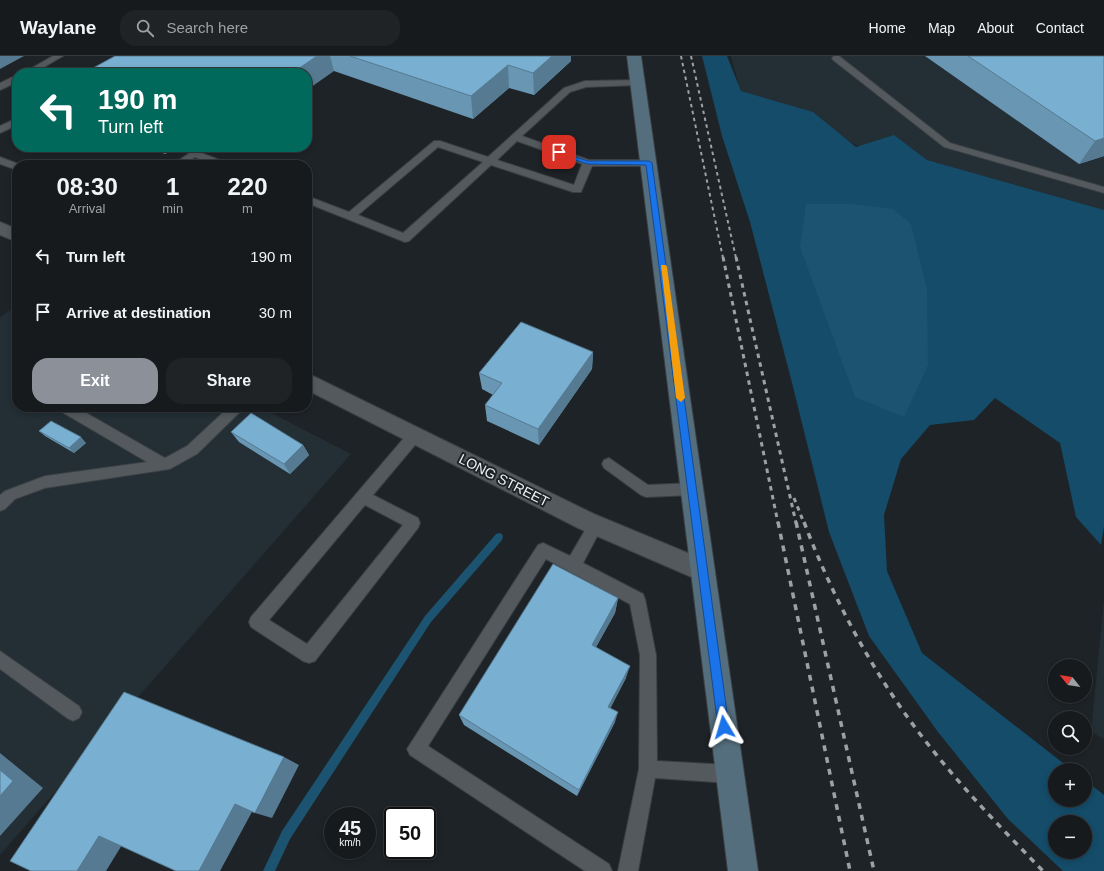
<!DOCTYPE html>
<meta charset="utf-8">
<style>
body{margin:0;font-family:Arial,sans-serif;background:#1f2326;color:#f1f3f6;height:100vh;display:flex;flex-direction:column;font-size:15px;white-space:nowrap}
*{box-sizing:border-box;margin:0}
p{font-size:13px;color:#9ea1a4}
.icon{flex:none;width:22px;height:22px;fill:none;stroke:currentColor;stroke-width:2;stroke-linecap:round;stroke-linejoin:round}
.map{position:relative;flex:1;overflow:hidden}
.drawer{position:absolute;left:12px;top:104px;width:300px;height:252px;display:flex;flex-direction:column;background:#161a1d;border-radius:16px;box-shadow:0 2px 6px #0003,0 0 0 1px #35383b}
.drawer>*{flex:none}
.top-card{position:absolute;left:12px;top:12px;width:300px;height:84px;border-radius:16px;box-shadow:0 2px 6px #0003,0 0 0 1px #35383b;background:#00695c;color:#fff;overflow:hidden}
.needle{width:26px;rotate:300deg}
.buttons{position:absolute;left:1048px;top:603px;display:grid;gap:8px}
.buttons a{display:grid;place-items:center;width:44px;height:44px;border-radius:50%;background:#161a1d;box-shadow:0 2px 6px #0003,0 0 0 1px #35383b;font-size:20px}
.speed{position:absolute;left:324px;top:751px;display:flex;gap:8px;font-size:20px;font-weight:700;text-align:center}
.speed>*{display:grid;place-content:center;width:52px;height:52px;border-radius:50%;background:#161a1d;box-shadow:0 2px 6px #0003,0 0 0 1px #35383b;line-height:1}
.speed small{font-size:10px;font-weight:400}
.speed .limit{border:2px solid #111;border-radius:6px;background:#fff;color:#111}
.pin{position:absolute;display:grid;place-items:center;width:34px;height:34px;color:#fff;margin:-17px;border-radius:8px;box-shadow:0 2px 6px #0006}
.me{position:absolute;width:44px;margin:-22px;rotate:353deg;stroke-linejoin:round;filter:drop-shadow(0 0 3px #0008)}
.turn{display:flex;align-items:center;gap:14px;height:84px;padding:0 20px;font-size:18px}
.turn .icon{width:52px;height:52px;stroke-width:2.5}
.turn b{display:block;font-size:28px;line-height:34px}
.eta{display:flex;justify-content:space-evenly;align-items:center;height:68px;text-align:center}
.eta b{font-size:24px;font-weight:600;line-height:28px}
.button{display:flex;gap:8px;margin-top:auto;padding:8px 20px}
.button a{flex:1;height:46px;border-radius:16px;background:#8c9099;color:#fff;font-size:16px;font-weight:600;line-height:46px;text-align:center}
.button a+a{background:#1f2326;color:#f1f3f6}
ul{padding:0;list-style:none}
li{display:flex;align-items:center;gap:12px;height:56px;padding:0 20px}
li div{flex:1}
li b{display:block;font-size:15px}
li em{font-style:normal}
header{display:flex;align-items:center;gap:24px;box-sizing:border-box;height:56px;padding:0 20px;background:#161a1d;border-bottom:1px solid #35383b}
header strong{font-size:19px}
nav{display:flex;gap:22px;margin-inline-start:auto;font-size:14px}
.search{width:280px;height:36px;background:#1f2326;display:flex;align-items:center;gap:10px;box-sizing:border-box;padding:0 14px;border-radius:16px;color:#9ea1a4;font-size:15px}
.map>svg:first-child{display:block}
</style>
<header>
<strong>Waylane</strong>
<div class="search"><svg class="icon" aria-label="search" viewBox="0 0 24 24"><circle cx="10" cy="10" r="6"/><path d="M15 15l6 6"/></svg>Search here</div>
<nav><a>Home</a><a>Map</a><a>About</a><a>Contact</a></nav>
</header>
<div class="map">
<svg width="1104" height="815" viewBox="0 0 1104 815">
<rect width="100%" height="100%" fill="#1e2327"/>
<!-- built -->
<path fill="#232e35" d="M731,0H1104V159L856,89L740,34Z
M17,249V351H260L351,398L0,799V261Z
M1104,543V683L1091,676Z"/>
<!-- forest -->
<path fill="#144c69" fill-rule="evenodd" d="M702,0H727L741,35L813,56L856,91L894,79L927,104L1104,154V470L1101,489L1076,461L1060,387L995,342L974,364L930,369L901,403L884,459L887,515L922,597L1072,714H1055V744H1085V724L1104,739V815H1063L1008,763L938,676L869,580L829,476L791,323L750,166L722,80ZM1055,766H1085V796H1055Z"/>
<!-- water -->
<path fill="#1c5370" d="M806,148H852L893,153L911,168L927,233L928,309L904,361L855,341L800,191Z"/>
<g fill="none" stroke-linecap="round" stroke-linejoin="round">
<!-- stream -->
<path fill="#1c5370" fill-rule="evenodd" d="M499,477L502,478L503,481L502,484L431,566L290,783L275,815H263L282,775L425,560L496,478Z"/>
<!-- service casing -->
<g stroke="#3b3f42" stroke-width="2">
<path id="service" d="M53,0H63L34,17H23Z
M834,0H839L950,87L1104,131V137L944,91L833,4L832,2Z
M17,19V26L0,34V27Z
M637,24L640,25V29L586,31L570,36L522,80L589,104H649L654,107L649,110H592L581,136H573L491,109L409,185L405,186L307,147V140L349,156L434,85H440L488,101L564,32L585,25ZM517,85L582,108L574,129L497,104ZM438,91L483,106L403,177L358,159Z
M17,62V69L0,77V70Z
M194,94L227,107L228,109H214L195,101L184,109H172Z
M0,101L21,109H17V114L0,108Z
M58,351H76L165,402L187,390L229,351H245L197,398L170,413L45,432L15,443L5,453L0,455V439L5,435L45,420L147,406L60,355Z
M415,373L420,375L422,379L420,383L373,439L418,462L420,467L418,472L315,605L309,607L303,605L251,571L249,566L251,561L410,375ZM365,449L403,469L307,588L269,564Z
M609,402L648,429L693,427L698,429L700,433L698,437L693,439L646,441L641,439L604,412L602,408L604,404Z
M596,462L601,464L603,469L583,507L643,538L645,543L656,599L657,705L730,709L736,712L739,718L736,724L730,727L655,722L638,815H618L639,713L640,599L630,548L546,503L428,690L609,808L612,815H585L410,699L407,693L538,489L543,487L570,500L591,464Z
M0,595L79,650L82,656L79,662L73,665L67,662L0,613Z"/>
</g>
<!-- minor casing -->
<g stroke="#3b3f42" stroke-width="2">
<path id="minor" d="M0,166L17,173V186L0,179Z
M307,317L594,458L712,507L715,515L712,523L703,526L578,472L307,334Z"/>
</g>
<!-- secondary casing -->
<g stroke="#3b3f42" stroke-width="2">
<path id="secondary" d="M627,0H641L758,815H728Z"/>
</g>
<!-- service -->
<use href="#service" fill="#53595d" fill-rule="evenodd"/>
<!-- minor -->
<use href="#minor" fill="#53595d" fill-rule="evenodd"/>
<!-- secondary -->
<use href="#secondary" fill="#556e7d" fill-rule="evenodd"/>
<!-- rail-far2 -->
<path stroke="#9da1a4" stroke-width="2" stroke-dasharray="3.5 3.5" stroke-linecap="butt" d="M681,0L723,202
M691,0L736,202"/>
<!-- rail-far1 -->
<path stroke="#9da1a4" stroke-width="3" stroke-dasharray="4.5 4.5" stroke-linecap="butt" d="M723,201L778,467
M736,201L796,467
M794,442L804,467"/>
<!-- rail -->
<path stroke="#9da1a4" stroke-width="3.5" stroke-dasharray="6 6" stroke-linecap="butt" d="M778,466L850,815
M796,466L874,815
M804,466C834,545 875,621 927,687C963,733 1003,774 1043,815"/>
</g>
<!-- wall -->
<path fill="#6896b3" d="M115,0H571V5L534,39L509,32L473,63L334,15Z
M925,0H1104V100L1079,108Z
M148,91H177L165,98Z
M593,296L592,313L539,389L487,365L485,349L493,339L482,333L479,317Z
M39,375L86,387L74,397L45,380Z
M231,376L303,389L309,399L290,418L239,386Z
M618,542L615,557L596,591L626,622L610,652L615,666L577,740L464,669L459,659Z"/>
<!-- shaded-wall -->
<path fill="#557a92" d="M0,0H24L0,13Z
M317,0H330L334,15L307,34V17H292Z
M552,0H571V5L534,39L533,17Z
M508,9L509,32L473,63L471,40Z
M1104,82V100L1079,108L1095,85Z
M162,91H177L165,98Z
M593,296L592,313L539,389L538,373Z
M81,381L86,387L74,397L69,392Z
M303,389L309,399L290,418L284,408Z
M618,542L615,557L590,602L592,589Z
M630,610L626,622L606,661L608,651Z
M618,656L615,666L577,740L579,734Z
M0,697L43,732L0,780Z
M284,701L299,709L272,762L255,757Z
M235,748L253,754L220,815H199Z
M99,780L125,784L106,815H77Z"/>
<!-- building -->
<path fill="#79afd0" stroke="#557a92" d="M115,0H317L292,17H84Z
M350,0H552L533,17L508,9L471,40Z
M968,0H1104V82L1095,85Z
M521,266L593,296L538,373L485,349L502,327L479,317Z
M251,357L303,389L284,408L231,376Z
M51,365L81,381L69,392L39,375Z
M553,508L618,542L592,589L630,610L608,651L618,656L579,734L459,659Z
M124,636L284,701L255,757L235,748L199,815H176L99,780L77,815H31L10,805Z
M0,714L13,725L0,740Z"/>
<!-- route -->
<path fill="#1a73e8" stroke="#114b97" d="M556,95L588,105H649L652,107L729,671L728,675L724,676L720,675L718,671L646,109L588,108L556,98Z"/>
<!-- slow -->
<path fill="#f59e0b" d="M661,209H666L667,211L685,342L681,346L676,342Z"/>
<g text-anchor="middle" dominant-baseline="central" stroke-width="4" stroke-linejoin="round" paint-order="stroke">
<!-- street labels -->
<g font-size="14" fill="#eef2f4" stroke="#1e2327">
<text transform="translate(504 424) rotate(27)">LONG STREET</text>
</g>
</g>
</svg>
<div class="buttons">
<a><svg class="needle" viewBox="-14 -14 28 28"><path d="M0-13l5 13h-10z" fill="#e53935"/><path d="M0 13l5-13h-10z" fill="#9ea1a4"/></svg></a>
<a><svg class="icon" aria-label="search" viewBox="0 0 24 24"><circle cx="10" cy="10" r="6"/><path d="M15 15l6 6"/></svg></a>
<a>+</a>
<a>−</a>
</div>
<div class="speed"><div>45<small>km/h</small></div><div class="limit">50</div></div>
<div class="pin" style="left:559px;top:96px;background:#d93025"><svg class="icon" aria-label="arrive" viewBox="0 0 24 24"><path d="M6 21V4h12l-3 4 3 4H6"/></svg></div>
<svg class="me" style="left:724px;top:671px" viewBox="-20 -20 40 40"><path d="M0-17L14 15 0 8-14 15z" fill="#1a73e8" stroke="#fff" stroke-width="4"/></svg>
<div class="top-card">
<div class="turn"><svg class="icon" aria-label="left" viewBox="0 0 24 24"><path d="M17 20v-9H6M10 6l-5 5 5 5"/></svg><div><b>190 m</b>Turn left</div></div>
</div>
<section class="drawer">
<div class="eta">
<div><b>08:30</b><p>Arrival</p></div>
<div><b>1</b><p>min</p></div>
<div><b>220</b><p>m</p></div>
</div>
<ul>
<li><svg class="icon" aria-label="left" viewBox="0 0 24 24"><path d="M17 20v-9H6M10 6l-5 5 5 5"/></svg><div><b>Turn left</b></div><em>190 m</em></li>
<li><svg class="icon" aria-label="arrive" viewBox="0 0 24 24"><path d="M6 21V4h12l-3 4 3 4H6"/></svg><div><b>Arrive at destination</b></div><em>30 m</em></li>
</ul>
<div class="button"><a>Exit</a><a>Share</a></div>
</section>
</div>
